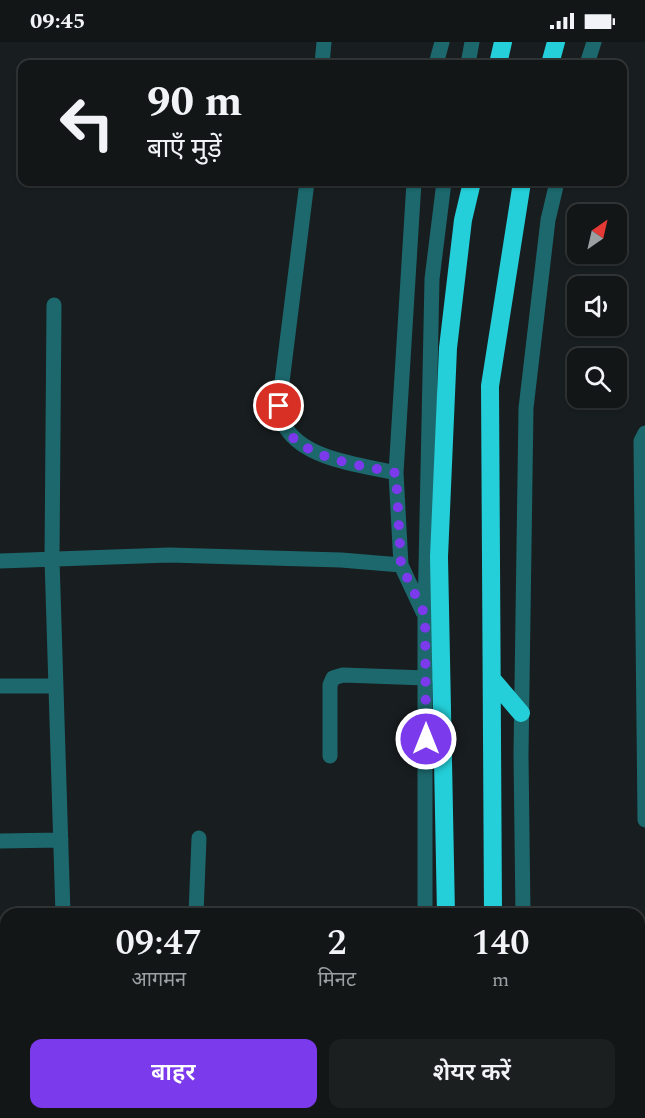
<!DOCTYPE html>
<html lang="hi">
<meta charset="utf-8">
<style>
body{margin:0;font-family:Spectral,"Noto Sans Devanagari",serif;background:#1b1f20;color:#f1f3f6;height:100vh;display:flex;flex-direction:column;font-size:22px;white-space:nowrap}
*{box-sizing:border-box;margin:0}
p{font-size:20px;color:#9c9fa1}
.icon{flex:none;width:33px;height:33px;fill:none;stroke:currentColor;stroke-width:2;stroke-linecap:round;stroke-linejoin:round}
.map{position:relative;flex:1;overflow:hidden}
.side{position:absolute;left:0px;top:866px;width:645px;height:212px;display:flex;flex-direction:column;background:#121617;border-radius:18px 18px 0 0;box-shadow:0 2px 4px #0004,0 0 0 2px #313536}
.side>*{flex:none}
.banner{position:absolute;left:18px;top:18px;width:609px;height:126px;border-radius:12px;box-shadow:0 2px 4px #0004,0 0 0 2px #313536;background:#121617;color:#f1f3f6;overflow:hidden}
.needle{width:39px;rotate:34deg}
.tools{position:absolute;left:567px;top:162px;display:grid;gap:12px}
.tools a{display:grid;place-items:center;width:60px;height:60px;border-radius:12px;background:#121617;box-shadow:0 2px 4px #0004,0 0 0 2px #313536;font-size:30px}
.pin{position:absolute;display:grid;place-items:center;width:51px;height:51px;color:#fff;margin:-26px;border:3px solid #fff;border-radius:50%;box-shadow:0 2px 6px #0007}
.me{position:absolute;width:66px;margin:-33px;rotate:0deg;stroke-linejoin:round;filter:drop-shadow(0 0 4px #0008)}
.turn{display:flex;align-items:center;gap:21px;height:126px;padding:0 30px;font-size:27px}
.turn .icon{width:78px;height:78px;stroke-width:2.5}
.turn b{display:block;font-size:42px;line-height:51px}
.eta{display:flex;justify-content:space-evenly;align-items:center;height:102px;text-align:center}
.eta b{font-size:36px;font-weight:600;line-height:42px}
.primary-button{display:flex;gap:12px;margin-top:auto;padding:12px 30px}
.primary-button a{flex:1;height:69px;border-radius:12px;background:#7c3aed;color:#fff;font-size:24px;font-weight:600;line-height:69px;text-align:center}
.primary-button a+a{background:#1b1f20;color:#f1f3f6}
.status{display:flex;justify-content:space-between;align-items:center;height:42px;padding:0 30px;background:#121617;direction:ltr}
.status svg{height:16px;fill:currentColor}
.map>svg:first-child{display:block}
</style>
<div class="status"><b>09:45</b><svg viewBox="0 0 49 12"><path d="M0 12V9h3v3zM5 12V6h3v6zM10 12V3h3v9zM15 12V0h3v12zM26 1h20v11H26zM47 4h2v5h-2z"/></svg></div>
<div class="map">
<svg width="645" height="1076" viewBox="0 0 645 1076">
<rect width="100%" height="100%" fill="#181d1f"/>
<g fill="none" stroke-linecap="round" stroke-linejoin="round">
<!-- minor -->
<path stroke="#1c686d" stroke-width="15" d="M322,22L324,0
M436,22L442,0
M468,22L472,0
M587,22L594,0
M307,140L279,364C281,371 282,381 286,386C306,418 362,423 396,431
M414,140L396,431L401,523L423,570
M54,263L52,517L63,872
M645,391L641,399L645,778
M0,519L169,513L341,518L401,523
M0,644H56
M330,714V643L333,636L343,633L426,636
M0,799L61,798
M196,872L199,796
M425,872V573L432,237L444,140
M523,872L521,713L526,366L548,178L557,140
M0,908H6
M0,1047H6
M69,1071V1076
M366,1071V1076
M526,1071V1076
M205,1076V1071
M423,1076V1071"/>
<!-- highway -->
<path stroke="#24cfd9" stroke-width="18" d="M498,22L503,0
M550,22L556,0
M492,637L521,671
M446,872L439,515L448,306L463,178L472,140
M493,872L490,344L522,140
M450,1071V1076
M493,1071V1076"/>
</g>
<g fill="none" stroke-linecap="round" stroke-linejoin="round">
<!-- route -->
<path stroke="#7c3aed" stroke-width="10" stroke-dasharray="0 18" d="M279,364C281,371 282,381 285,386C305,418 362,423 396,431L401,523L425,573L426,697"/>
</g>
</svg>
<div class="tools">
<a><svg class="needle" viewBox="-14 -14 28 28"><path d="M0-13l5 13h-10z" fill="#e53935"/><path d="M0 13l5-13h-10z" fill="#9c9fa1"/></svg></a>
<a><svg class="icon" aria-label="sound" viewBox="0 0 24 24"><path d="M4 9h4l5-4v14l-5-4H4zM17 9q2 3 0 6"/></svg></a>
<a><svg class="icon" aria-label="search" viewBox="0 0 24 24"><circle cx="10" cy="10" r="6"/><path d="M15 15l6 6"/></svg></a>
</div>
<div class="pin" style="left:279px;top:364px;background:#d93025"><svg class="icon" aria-label="arrive" viewBox="0 0 24 24"><path d="M6 21V4h12l-3 4 3 4H6"/></svg></div>
<svg class="me" style="left:426px;top:697px" viewBox="-20 -20 40 40"><circle r="17" fill="#7c3aed" stroke="#fff" stroke-width="3"/><path d="M0-11L8 9 0 5-8 9z" fill="#fff"/></svg>
<div class="banner">
<div class="turn"><svg class="icon" aria-label="left" viewBox="0 0 24 24"><path d="M17 20v-9H6M10 6l-5 5 5 5"/></svg><div><b>90 m</b>बाएँ मुड़ें</div></div>
</div>
<section class="side">
<div class="eta">
<div><b>09:47</b><p>आगमन</p></div>
<div><b>2</b><p>मिनट</p></div>
<div><b>140</b><p>m</p></div>
</div>
<div class="primary-button"><a>बाहर</a><a>शेयर करें</a></div>
</section>
</div>
